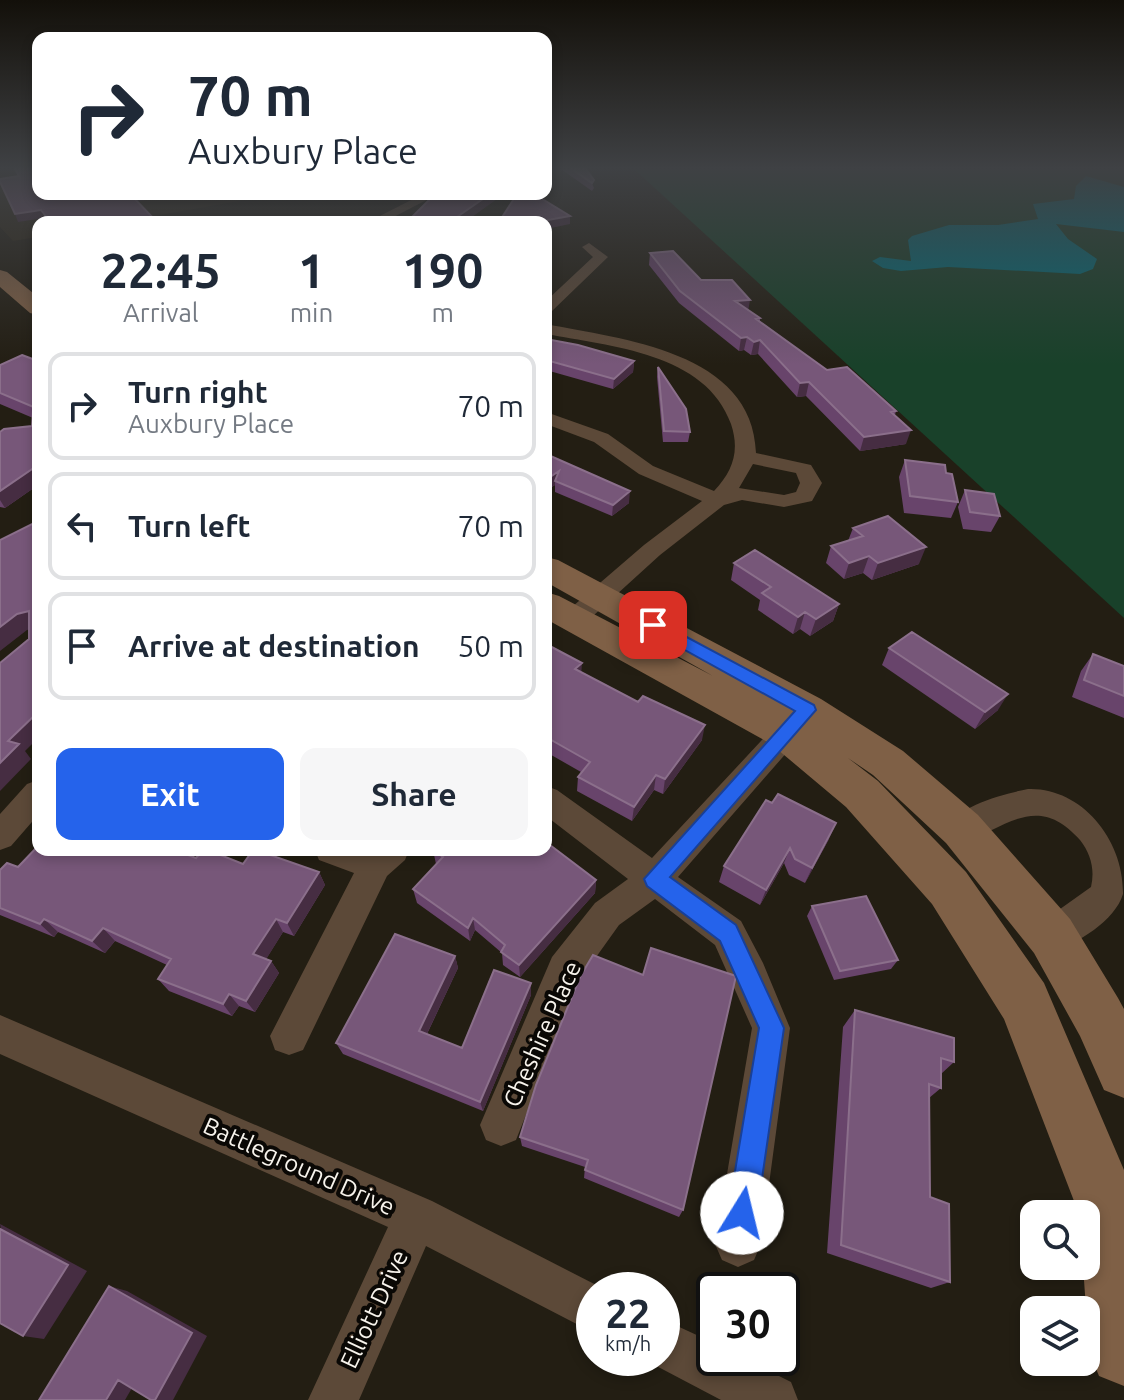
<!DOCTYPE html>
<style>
body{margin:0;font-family:Ubuntu,sans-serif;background:#f6f6f7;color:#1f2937;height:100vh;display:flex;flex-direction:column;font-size:30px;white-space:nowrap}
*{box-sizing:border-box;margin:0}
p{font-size:26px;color:#747a83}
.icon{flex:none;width:44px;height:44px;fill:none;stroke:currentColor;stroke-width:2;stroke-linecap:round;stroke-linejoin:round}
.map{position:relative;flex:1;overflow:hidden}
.panel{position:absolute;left:32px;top:216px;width:520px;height:640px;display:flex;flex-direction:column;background:#fff;border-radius:16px;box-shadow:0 4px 12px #0003}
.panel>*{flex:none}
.guide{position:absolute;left:32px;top:32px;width:520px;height:168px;border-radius:16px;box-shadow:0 4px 12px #0003;background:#fff;color:#1f2937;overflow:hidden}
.tools{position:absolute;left:1020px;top:1200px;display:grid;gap:16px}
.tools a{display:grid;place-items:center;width:80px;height:80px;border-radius:16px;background:#fff;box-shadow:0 4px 12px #0003;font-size:40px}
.speed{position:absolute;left:576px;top:1272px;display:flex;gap:16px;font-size:40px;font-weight:700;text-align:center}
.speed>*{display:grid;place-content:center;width:104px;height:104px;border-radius:50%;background:#fff;box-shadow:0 4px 12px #0003;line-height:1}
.speed small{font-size:20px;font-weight:400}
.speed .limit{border:4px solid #111;border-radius:12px;background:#fff;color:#111}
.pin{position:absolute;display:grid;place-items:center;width:68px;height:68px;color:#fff;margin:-34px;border-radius:16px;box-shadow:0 4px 12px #0006}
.me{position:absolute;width:88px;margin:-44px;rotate:9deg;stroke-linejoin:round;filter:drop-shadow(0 0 6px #0008)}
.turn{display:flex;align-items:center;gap:28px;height:168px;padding:0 24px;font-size:36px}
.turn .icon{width:104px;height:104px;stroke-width:2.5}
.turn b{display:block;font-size:56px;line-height:68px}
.eta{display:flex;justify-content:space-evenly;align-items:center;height:136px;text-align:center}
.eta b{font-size:48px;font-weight:700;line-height:56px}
.cta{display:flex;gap:16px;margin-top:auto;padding:16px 24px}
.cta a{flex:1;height:92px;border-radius:16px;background:#2563eb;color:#fff;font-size:32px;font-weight:700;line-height:92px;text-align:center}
.cta a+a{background:#f6f6f7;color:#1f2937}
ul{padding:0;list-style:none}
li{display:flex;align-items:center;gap:24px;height:108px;margin:0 16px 12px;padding:0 8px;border:4px solid #e0e1e3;border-radius:16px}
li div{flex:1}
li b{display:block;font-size:30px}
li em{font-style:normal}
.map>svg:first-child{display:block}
</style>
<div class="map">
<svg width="1124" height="1400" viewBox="0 0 1124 1400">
<rect width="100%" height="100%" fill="#231e13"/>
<!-- built -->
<path fill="#2e2616" d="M0,169H38V194H278L121,222H38V237L13,241L0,227Z"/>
<!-- green -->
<path fill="#19412a" d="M634,169H1124V618Z"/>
<!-- water -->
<path fill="#046b76" d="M1086,176L1124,187V232L1056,224L1068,239L1097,259L1093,269L1080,274L948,267L901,271L883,268L872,261L880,257L911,261L908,240L912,236L949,225H998L1038,219L1033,204L1074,199L1076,186Z"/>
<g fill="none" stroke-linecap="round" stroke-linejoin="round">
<!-- minor -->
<path fill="#5c4938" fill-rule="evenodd" d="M423,194H438L384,222H368Z
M589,243L608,257L551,312L546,314V301L593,257L582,247Z
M546,324C621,339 753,351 756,453L811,465L822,483L812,501L784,507L742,500L724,505L660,555L583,625L574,628L565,625L561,619L565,613L644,545L702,501L639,474L594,442L546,424V412L608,434L653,466L714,491C733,471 740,451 731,424C706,353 610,346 546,334ZM753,464L796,473L800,483L796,492L784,495L739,488Z
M799,708L809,711L813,719L809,727L678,877L741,921L763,963L790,1028L761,1244L754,1260L738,1267L722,1260L715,1244L752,1028L715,945L655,899L619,925L579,981L516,1140L501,1146L486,1140L480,1125L552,957L595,903L628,879L546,816V786L557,790L652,858L789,711Z
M38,780V815L11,846L0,850V814L27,784Z
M1028,789C1080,787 1124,838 1123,894C1115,921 1077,943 1052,953L1039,948L1034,936L1039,924L1091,887C1095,870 1091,854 1080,840C1038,792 1007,827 962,843L951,839L946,829C957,806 1003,794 1028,789Z
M315,850H409L405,860L387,876L303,1050L289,1055L275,1050L270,1036L354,873L319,860Z
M0,1015L432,1201L606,1290H594V1333L426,1246L359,1400H308L388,1227L0,1054Z
M662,1319L714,1343V1358H743L791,1382L798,1400H721L645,1360L662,1358Z"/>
<!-- secondary -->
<path fill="#7f6046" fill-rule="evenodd" d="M0,270L7,272L38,297V315L30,313L0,287Z
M546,557L558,560L821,699L903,751L978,815L1070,919L1118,998L1124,1009V1098L1104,1090L1080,1036L1034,953L946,843L873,775L848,758L878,781L966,872L1044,983L1124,1170V1386L1099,1376L1089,1351L1083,1266H1086V1214H1079L1004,1019L932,904L846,807L771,744L546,619V592L559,596L713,676L546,582Z"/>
</g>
<!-- wall -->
<path fill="#68446b" d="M561,169H586L594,188L592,191Z
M650,253L701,280L748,310L760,318V321L827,370L896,411L895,415L906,444L860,451L806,396L797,397L758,354L751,355L744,350L739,351L679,303L649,265Z
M546,339L634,361L633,372L613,389L546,370Z
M38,361V485L5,508L0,507V432L32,426L33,418L0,404V365Z
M658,367L690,432L688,442H663L657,377Z
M546,454L629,503L612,516L555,492V485L550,488L546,486Z
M905,460L946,473L958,502L951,518L904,513L899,477Z
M965,490L1000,516L991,532L963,529L958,507Z
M853,528L919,564L872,580L863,573L844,579L826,563L831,546L848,541Z
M734,563L839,604L833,621L810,636L800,629L793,634L758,610L760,600L731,580Z
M546,638L550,646L581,673L702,740L663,794L654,790L632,821L577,791L578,777L581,772L546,752Z
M889,648L998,710L975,729L882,665Z
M1093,654L1124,666V718L1072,697L1081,671Z
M546,827L548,844L596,880L595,893L520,977L503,965L502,953L475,930L470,941L417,903L413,889L436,864L433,850Z
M829,839L805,883L789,875L784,863L760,905L719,882L724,866Z
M196,858L319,872L325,885L294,936L283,932L266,959L271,961L279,973L255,1012L239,1006L232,1016L169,991L158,979L167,965L115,941L105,953L58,932L54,937L0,915V870L18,867Z
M812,906L898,960L891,969L834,980L807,916Z
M455,956L458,968L427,1034L462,1048L531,983V995L483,1111L343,1054L336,1043Z
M855,1010L954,1062L941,1074V1088L929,1098L930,1197L950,1282L931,1288L827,1253L843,1027Z
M536,1085L683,1210L679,1217L584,1178L585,1167L522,1146L520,1137Z"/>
<!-- shaded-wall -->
<path fill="#462d42" d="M137,194H183L134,202L131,195Z
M490,194H504L465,222H454V219Z
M41,210L44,218L18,222L15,214Z
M570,216V224L546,229V222H537Z
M750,300L748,312L735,301Z
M747,337L744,350L739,351L741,338Z
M760,340L758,354L751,355L754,342Z
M634,361L633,372L613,389L614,379Z
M809,382L806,396L797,397L800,383Z
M911,430L906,444L860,451L864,437Z
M38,465V485L5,508L0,500V491Z
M559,471L555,481V485L550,488V477Z
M630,491L629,503L612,516L613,505Z
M926,547L919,564L872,580L878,563Z
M869,556L863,573L844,579L849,563Z
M839,604L833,621L810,636L816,619Z
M29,611L38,627L27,630L0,651V627L17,614Z
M805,612L800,629L793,634L798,617Z
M582,663L581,678L575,669Z
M1008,694L998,710L975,729L985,712Z
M38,712V738L25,751L31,759L0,791V763L8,741Z
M705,725L702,740L663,794L665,779Z
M656,775L654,790L632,821L634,807Z
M836,823L829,839L805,883L812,868Z
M548,829V843L546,846V831Z
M790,848L784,863L760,905L766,890Z
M319,872L325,885L294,936L287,923Z
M596,880L595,893L520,977L519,965Z
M473,918L475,930L470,941L468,928Z
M44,919L58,932L54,937L40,924Z
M276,919L283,932L262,966L253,954Z
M103,928L115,941L105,953L92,941Z
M455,956L458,968L423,1042L419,1031Z
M271,961L279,973L255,1012L246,1001Z
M531,983V995L483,1111L480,1102Z
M229,994L239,1006L232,1016L223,1004Z
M0,1224L87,1271L44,1339L23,1336Z
M109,1286L127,1291L207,1336L173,1400H155Z
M118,1380L136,1381L125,1400H106Z"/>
<!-- building -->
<path fill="#775779" stroke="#8b6f8b" stroke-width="2" d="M15,169H38V194H137L131,195L157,222H50L41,210L15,214L0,182V179L19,176Z
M572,169H586L594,180L592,183Z
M435,194H490L454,219L447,218L444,222H407Z
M517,194H534L570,216L537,222H499Z
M673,251L701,280H732L750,300L735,301L760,318L756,319L827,370L847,367L896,411L891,412L911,430L864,437L809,382L800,383L760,340L754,342L747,337L741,338L680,291L650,253Z
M546,339L578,345L634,361L614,379L546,360Z
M22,355L38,361V465L0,491V432L4,429L32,426L33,410L36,408L0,393V365Z
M658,367L686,409L690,432L664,431Z
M546,454L630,491L613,505L555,481L559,471L550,477L546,475Z
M905,460L945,465L946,473L952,474L958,502L910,496Z
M965,490L994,494L1000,516L970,512Z
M888,516L926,547L878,563L869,556L849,563L831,546L863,536L853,528Z
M38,521V712L8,741L19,744L0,763V663L29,639V611L17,614L0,627V540Z
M755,550L839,604L816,619L805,612L798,617L762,593L771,587L734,563Z
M912,632L1008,694L985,712L889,648Z
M546,644L582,663L575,669L638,702L643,696L705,725L665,779L656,775L634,807L578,777L590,762L546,737V735L551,729L546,726Z
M1093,654L1124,666V696L1084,680Z
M778,794L836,823L812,868L795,859L790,848L766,890L724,866L766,800L772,803Z
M546,842L596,880L519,965L501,952L505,945L473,918L468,928L413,889L443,857L433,850H546Z
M38,846V850H175L196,858L203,850H208L243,864L253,850H256L319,872L287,923L276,919L253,954L271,961L246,1001L229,994L223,1004L158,979L171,959L103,928L92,941L44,919L40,924L0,908V870L7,863L18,867Z
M866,896L898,960L840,971L812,906Z
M395,934L455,956L419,1031L462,1048L494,970L531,983L480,1102L336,1043Z
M651,948L736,976L683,1210L585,1170L588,1160L520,1137L536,1085L580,977L593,955L643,975Z
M855,1010L954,1038V1062L941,1058V1088L929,1084L930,1197L949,1204L950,1282L841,1245Z
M0,1229L68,1265L23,1336L0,1323Z
M109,1286L192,1333L155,1400H151L118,1380L106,1400H39Z"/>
<!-- sky -->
<linearGradient id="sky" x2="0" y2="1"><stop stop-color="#13100a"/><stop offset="0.46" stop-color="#3f4144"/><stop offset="1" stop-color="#3f4144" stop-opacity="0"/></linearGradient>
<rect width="1124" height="365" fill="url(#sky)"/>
<!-- route -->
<path fill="#2563eb" stroke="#184099" stroke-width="2" d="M653,619L814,705L816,710L670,877L736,925L784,1028L757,1213L753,1223L742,1228L732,1223L728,1213L759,1028L720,941L647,886L644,879L795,711L647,629L644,625L647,621Z"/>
<g text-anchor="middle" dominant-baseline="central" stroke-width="8" stroke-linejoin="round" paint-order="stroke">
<!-- near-street labels -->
<g font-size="24" fill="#f7f3ec" stroke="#0a0805">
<text transform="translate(542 1034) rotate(-66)">Cheshire Place</text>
<text transform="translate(299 1166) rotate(24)">Battleground Drive</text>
<text transform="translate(374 1309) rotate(-65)">Elliott Drive</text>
</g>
</g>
</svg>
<div class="tools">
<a><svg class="icon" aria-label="search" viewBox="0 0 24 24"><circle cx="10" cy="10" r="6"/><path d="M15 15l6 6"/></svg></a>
<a><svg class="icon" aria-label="layers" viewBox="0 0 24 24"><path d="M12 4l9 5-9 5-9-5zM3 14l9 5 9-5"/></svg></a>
</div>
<div class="speed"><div>22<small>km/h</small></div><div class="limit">30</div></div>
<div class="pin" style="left:653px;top:625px;background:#d93025"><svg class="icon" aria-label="arrive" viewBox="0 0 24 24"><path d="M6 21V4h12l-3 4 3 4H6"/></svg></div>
<svg class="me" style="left:742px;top:1213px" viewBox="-20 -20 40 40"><circle r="19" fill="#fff"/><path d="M0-13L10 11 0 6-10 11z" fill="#2563eb"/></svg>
<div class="guide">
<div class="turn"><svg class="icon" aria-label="right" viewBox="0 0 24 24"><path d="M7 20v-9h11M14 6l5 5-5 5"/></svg><div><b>70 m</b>Auxbury Place</div></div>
</div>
<section class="panel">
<div class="eta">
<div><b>22:45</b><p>Arrival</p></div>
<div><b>1</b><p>min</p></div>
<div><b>190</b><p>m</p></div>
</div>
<ul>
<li><svg class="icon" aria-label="right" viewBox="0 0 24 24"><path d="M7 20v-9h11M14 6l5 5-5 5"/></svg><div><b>Turn right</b><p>Auxbury Place</p></div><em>70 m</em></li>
<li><svg class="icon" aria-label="left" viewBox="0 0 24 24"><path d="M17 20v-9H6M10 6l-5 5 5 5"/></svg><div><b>Turn left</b></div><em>70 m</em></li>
<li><svg class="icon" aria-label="arrive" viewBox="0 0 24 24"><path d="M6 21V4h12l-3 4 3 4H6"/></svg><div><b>Arrive at destination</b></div><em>50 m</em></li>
</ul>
<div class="cta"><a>Exit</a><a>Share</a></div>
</section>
</div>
